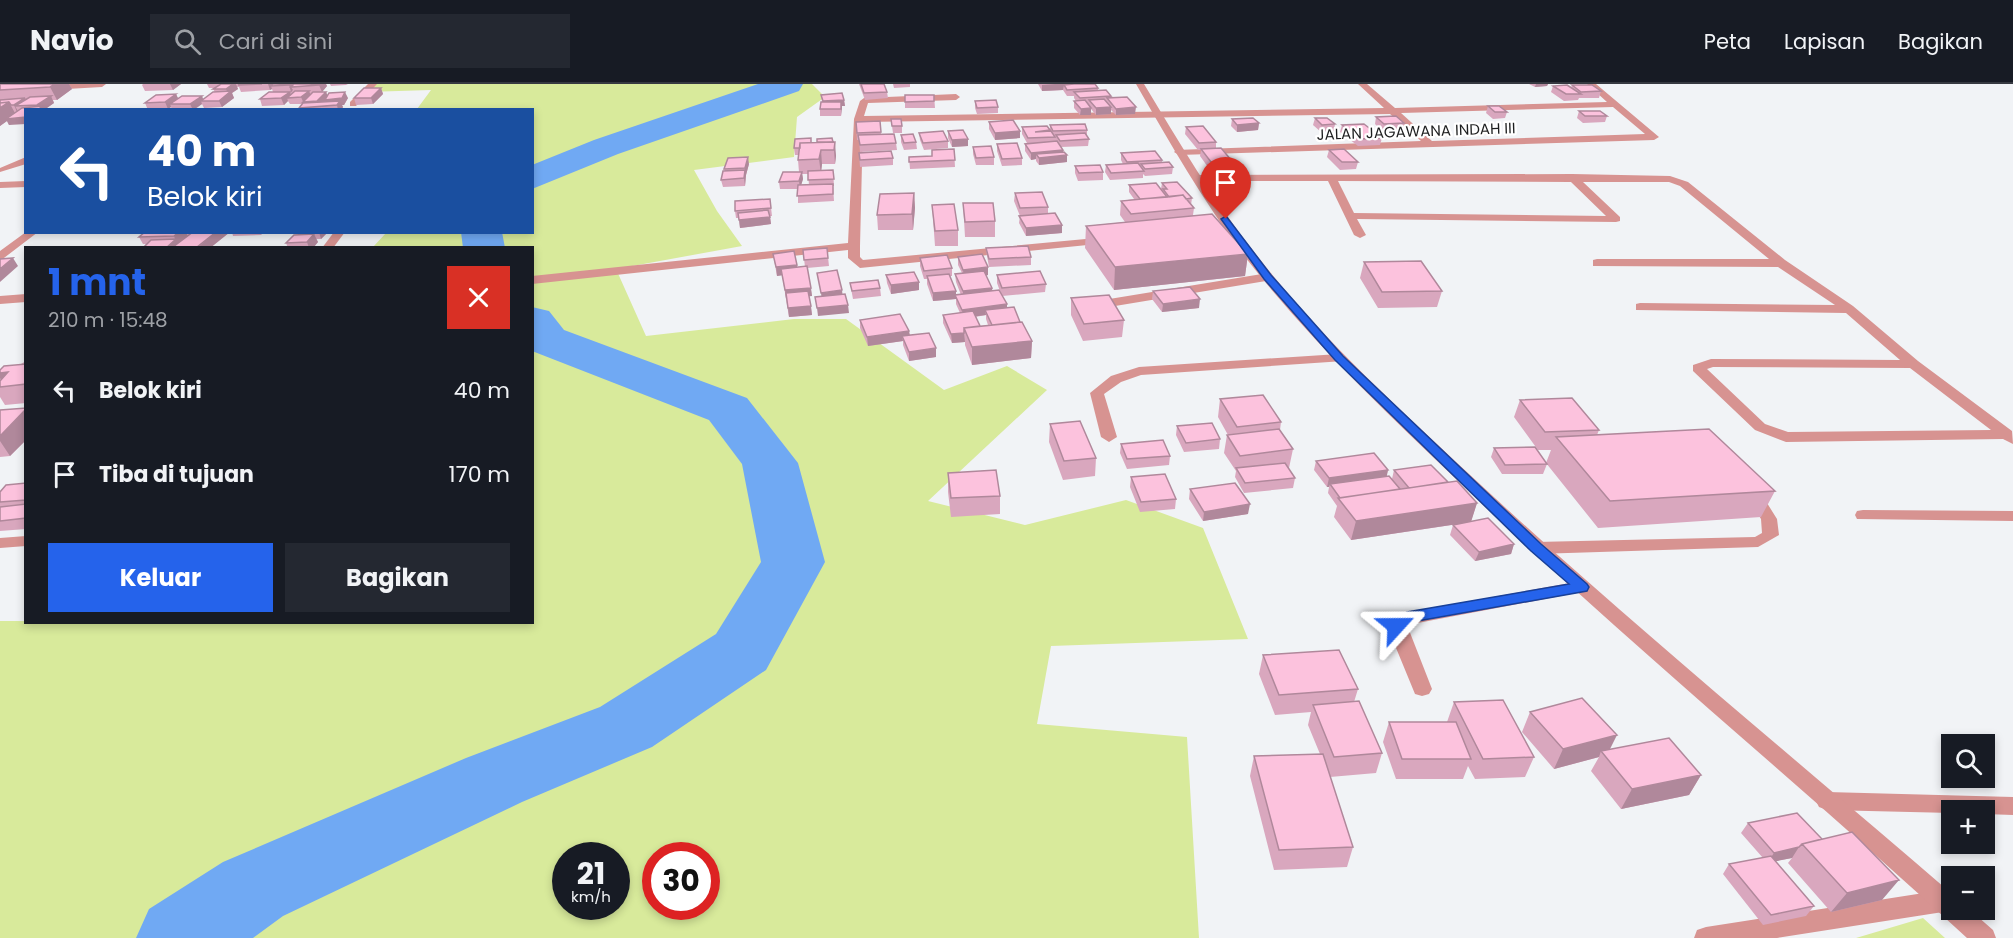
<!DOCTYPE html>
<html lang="id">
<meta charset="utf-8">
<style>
body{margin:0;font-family:Poppins,sans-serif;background:#242831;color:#f1f3f6;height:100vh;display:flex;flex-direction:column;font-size:22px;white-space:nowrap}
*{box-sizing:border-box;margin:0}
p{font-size:20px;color:#9ea1a6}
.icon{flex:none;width:33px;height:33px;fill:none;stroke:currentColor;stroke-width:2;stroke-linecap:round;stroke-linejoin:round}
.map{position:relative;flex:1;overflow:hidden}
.panel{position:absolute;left:24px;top:162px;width:510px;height:378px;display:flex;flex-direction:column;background:#171b24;border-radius:0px;box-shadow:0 3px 9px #0003}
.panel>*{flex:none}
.top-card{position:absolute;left:24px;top:24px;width:510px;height:126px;border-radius:0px;box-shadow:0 3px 9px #0003;background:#1a4fa0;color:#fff;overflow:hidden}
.fabs{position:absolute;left:1941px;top:650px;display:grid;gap:12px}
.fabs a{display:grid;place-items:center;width:54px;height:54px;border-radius:0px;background:#171b24;box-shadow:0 3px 9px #0003;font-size:30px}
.speed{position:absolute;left:552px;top:758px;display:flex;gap:12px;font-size:30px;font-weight:700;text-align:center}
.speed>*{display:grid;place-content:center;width:78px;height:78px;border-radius:50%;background:#171b24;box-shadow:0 3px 9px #0003;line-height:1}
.speed small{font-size:15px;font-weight:400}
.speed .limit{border:9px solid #d22;background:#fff;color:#111}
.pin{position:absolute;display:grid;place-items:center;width:51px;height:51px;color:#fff;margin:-62px -26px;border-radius:50% 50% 50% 0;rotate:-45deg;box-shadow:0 0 6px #0007}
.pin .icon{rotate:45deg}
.me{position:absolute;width:66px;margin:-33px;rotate:66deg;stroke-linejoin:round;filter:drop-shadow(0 0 4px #0008)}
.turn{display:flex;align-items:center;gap:21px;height:126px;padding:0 24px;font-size:27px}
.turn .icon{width:78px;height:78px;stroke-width:2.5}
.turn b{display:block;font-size:42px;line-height:51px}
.round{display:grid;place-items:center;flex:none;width:63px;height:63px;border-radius:0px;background:#242831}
.overview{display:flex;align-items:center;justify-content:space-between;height:102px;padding:0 24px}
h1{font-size:36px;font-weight:700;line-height:45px;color:#2563eb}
.cta{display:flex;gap:12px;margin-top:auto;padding:12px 24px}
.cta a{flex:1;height:69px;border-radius:0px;background:#2563eb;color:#fff;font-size:24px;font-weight:700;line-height:69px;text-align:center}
.cta a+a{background:#242831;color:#f1f3f6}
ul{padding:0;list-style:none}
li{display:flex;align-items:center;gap:18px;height:84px;padding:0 24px}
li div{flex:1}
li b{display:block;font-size:22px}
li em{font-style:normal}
header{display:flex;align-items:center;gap:36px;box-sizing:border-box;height:84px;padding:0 30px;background:#171b24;border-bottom:2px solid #363941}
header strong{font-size:28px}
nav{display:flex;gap:33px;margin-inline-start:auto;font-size:21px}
.search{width:420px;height:54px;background:#242831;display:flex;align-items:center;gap:15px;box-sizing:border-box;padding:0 21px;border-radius:0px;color:#9ea1a6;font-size:22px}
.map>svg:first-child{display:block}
</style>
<header>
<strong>Navio</strong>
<div class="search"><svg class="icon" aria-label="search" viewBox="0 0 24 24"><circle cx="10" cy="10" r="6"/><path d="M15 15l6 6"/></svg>Cari di sini</div>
<nav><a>Peta</a><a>Lapisan</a><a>Bagikan</a></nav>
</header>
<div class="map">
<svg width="2013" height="854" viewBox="0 0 2013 854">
<rect width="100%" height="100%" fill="#f1f3f6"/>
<!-- green -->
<path fill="#d8ea9b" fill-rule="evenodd" d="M375,0H812L825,13L797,33L794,73L694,86L717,127L742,162L616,185L646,252L794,235H846L944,306L1007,282L1047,306L928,417L1025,441L1126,416L1203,444L1248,555L1051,562L1037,640L1187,653L1199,854H0V537L532,538V164L373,163L386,149L532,148V26L417,25L431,6L366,8ZM566,771H616V822H566ZM656,771H706V822H656Z
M1923,834L1945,854H1856Z"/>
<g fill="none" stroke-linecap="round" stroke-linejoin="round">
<!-- river -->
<path fill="#70a9f3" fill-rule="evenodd" d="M758,0H803L799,7L618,70L532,105V81L594,56Z
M461,148H502L505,164H463Z
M532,223L549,227L564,246L747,314L798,379L825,478L766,586L652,663L522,718L283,832L253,854H136L149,825L223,778L466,674L600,623L716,550L761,478L742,380L709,336L532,267Z"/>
<!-- service -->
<path fill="#d79391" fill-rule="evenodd" d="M26,73V80L0,88V84Z
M26,97V103L0,104V98Z
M26,148H38L0,177V167Z"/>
<!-- minor -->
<path fill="#d79391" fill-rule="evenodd" d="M106,0L102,3L49,6L45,3L57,0Z
M368,0H377L356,22H350V18Z
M1358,0H1367L1395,24L1607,18L1587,0H1596L1659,53L1654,56L1179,71L1174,68L1176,66L1421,57L1390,30L863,38L860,162V173L863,176L1107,153L1113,156L1107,159L860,184L848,174V166L532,200V192L848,159L854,35L860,17L864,14L956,10L960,13L956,16L868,19L864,32L1384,24ZM1613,23L1645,50L1432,57L1401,29Z
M1572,90L1670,92L1688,98L1785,176L1853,222L1918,277L2012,347L2013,360L2003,355L1786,358L1755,346L1693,287V281L1711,275L1900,276L1846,229L1636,226V220L1640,219L1835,221L1778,183L1593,182V176L1597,175H1769L1680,102L1669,98H1583L1620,133V137L1616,138L1357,135L1366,151L1360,154L1354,151L1328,97H1197L1192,94L1197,91ZM1338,97L1571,98L1606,132L1354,129ZM1713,283L1910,284L1991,346L1788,348L1765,340L1707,285Z
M334,148H345L333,164H322Z
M1268,189L1272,190V196L1091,226L1085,222L1091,218Z
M26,210V218L0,220V212Z
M1339,270L1346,274L1344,277L1141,291L1121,298L1104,310L1117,353L1109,358L1101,353L1090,309L1111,292L1139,283Z
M1756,409L1762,411L1777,435L1779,451L1758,463L1536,470L1527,464L1536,458L1755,453L1762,449L1761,435L1748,414Z
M1863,426L2013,427V437L1857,435L1855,431L1857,427Z
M26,452V462L0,464V454Z
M1581,497L1587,499L1590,503L1587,507L1407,541L1432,605L1429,610L1422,612L1415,610L1387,542L1394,531Z
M1827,708L2013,713V731L1984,730V726H1952V729L1827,726L1819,723L1816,717L1819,711Z
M1943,806L1952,810L1951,825L1943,828L1777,854H1694L1697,846L1706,843Z"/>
<!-- tertiary -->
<path fill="#d79391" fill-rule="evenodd" d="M1136,0H1144C1179,58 1213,116 1255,169C1317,250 1393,319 1468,389C1624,535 1790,670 1952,810V825H1969L1993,846L1996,854H1967C1799,699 1621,554 1456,395C1384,326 1311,257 1249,178C1206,122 1171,61 1136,0Z"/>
</g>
<!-- wall -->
<path fill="#d9a7be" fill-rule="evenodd" d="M0,0H69L72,5L57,16H53L54,19L44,26L9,41L7,37L0,42Z
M143,0H181L173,6L145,7L142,1Z
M207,0H326L327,2L322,8L328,11L348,14L344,21H342L343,23L341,26H299V24L302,20H290L288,17L284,21L262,22L260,15L273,8L272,5L270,6L241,8L239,3H237L238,5L232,9L234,14L222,23L204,24L202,20L194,26H172L171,23L168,25L148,26L145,19L176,10L178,15H203L215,8L213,5L216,4H209Z
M330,0H348L346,1L331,2Z
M859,0H884L887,8L888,14L865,16Z
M893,0H910V3L894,4Z
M1038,0H1095L1098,4V6L1111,12V14L1135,30L1116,31L1111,26V30L1096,31L1091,25V31H1080L1074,24V17H1076L1074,14V12H1067L1063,6L1042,7Z
M1529,0H1548L1547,2L1535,3Z
M1572,1L1601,7L1599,14H1579L1578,16L1564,17L1551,8L1553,2L1571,4Z
M381,4L383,10L373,20L356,21L354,14Z
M821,11L844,16L845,22H842L841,32H820V25L822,18Z
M905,11H934L935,24H905Z
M975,17L998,23V29L977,30L975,24Z
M1488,22L1507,28L1505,34L1493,35L1486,29Z
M1579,27L1607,32L1605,38L1583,39L1577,34Z
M1376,33L1404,39L1403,45L1382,47L1375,40Z
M1315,34L1335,40L1334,47L1321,48L1313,41Z
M891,35L902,42V49H893Z
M1232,35L1259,39L1258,46L1237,48L1231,42Z
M856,38L881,48V50L896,59L897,66L860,68L859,56H857Z
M989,38L1020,47V54L995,56L989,45Z
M1050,41L1087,46V52L1089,55L1088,62L1061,63L1063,68L1067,71V78L1039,81L1036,77V75L1031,76L1025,67V60L1027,59L1022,50V43L1050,46Z
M1342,41L1382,54L1380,61L1358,62L1340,48Z
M1186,43L1216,58V65L1232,77L1231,84L1210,86L1200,72L1201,66H1198L1185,50Z
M948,47L968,62L952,63L948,54Z
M919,49L948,57V64L924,66L920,56Z
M901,51L916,58L917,65L904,66L901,58Z
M833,58L836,72L835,80H822L821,86H833L834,102H833L834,117L798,119V105H780L779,98L799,88L798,76L799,71H795L794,64L812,59ZM802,90H808L809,101H801L803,95Z
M997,60L1022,74V81L1002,82L997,67Z
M973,63L994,73V81H976L973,70Z
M954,65L955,83L910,85L909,73L932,72Z
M1329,66L1358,78L1356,85L1340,86L1327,73Z
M859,69L893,74V81L860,83Z
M1121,69L1162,76V78L1173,83L1172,90L1145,92L1143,90V94L1110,96L1105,88L1106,81L1123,80L1121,76Z
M749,80L746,91L745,102L723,103L721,96L725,87L724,85Z
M1075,82L1103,88V96L1078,97L1075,89Z
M1162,99L1192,114L1191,121L1194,124L1193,131L1248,170L1245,192L1114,206L1085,164L1086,142L1125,138L1120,131L1121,117L1134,115L1129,108V101L1161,105Z
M914,109L915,124L913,146H878L877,131Z
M1015,109L1048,123V129L1062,149L1026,152L1019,139L1020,132L1014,117Z
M770,115L772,132H770L771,140L740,144L739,134H736L735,127Z
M963,119L995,137V153H965Z
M932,121L958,146V162H935Z
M145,148H230L210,164H143L146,160H143L139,153Z
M232,148H264L261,151L233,152Z
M298,148H328L321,155H316L318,158L313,164H288L286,159L299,151Z
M827,164L829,182L807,184L812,212H809L812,231L789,233L782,191L777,192L773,170L797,183H805L803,166Z
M986,164L1031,173V181L989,183L987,172Z
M958,173L988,191L986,192L992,204V207L1001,210L997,199V191L1046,200L1045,208L1002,212L1007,224L1020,238L1032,257L1031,274L972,281L965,261V258L952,259L943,239V231L960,229L956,220V215L933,217L927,200V195H924L920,182V174L952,184V192H950L956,207V211H961L956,198L955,190L962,189L958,181ZM986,231V235L988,241L980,242L975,233Z
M1364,178L1442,207L1437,223L1378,224L1360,194Z
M886,191L919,198V206L891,210L887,199Z
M850,199L880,204L881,212L853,215Z
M1153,207L1199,224L1162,228L1152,215Z
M1071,214L1124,236L1122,253L1083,257L1071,231Z
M860,236L909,247L910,251L936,264V273L909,277L903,261V257L868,262L860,244Z
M26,277V319L5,321L0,313V297L1,296L0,295V286L21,280Z
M1220,315L1281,338L1280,346L1293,365L1289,384H1288L1295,394L1293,404L1244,409L1235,393L1236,387L1224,369L1227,351H1228L1218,333Z
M1520,316L1599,346L1597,351L1775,407L1761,433L1598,444L1546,379L1551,366H1538L1514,333Z
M26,324V356L10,372L0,373V326Z
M1050,340L1096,374L1095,392L1063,396L1049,358Z
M1177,342L1220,355L1219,365L1184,368L1176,351Z
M1121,360L1170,372L1169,381L1127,385L1120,369Z
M1494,364L1547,380L1543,390H1502L1491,373Z
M1316,377L1388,386L1386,393L1392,395L1394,386L1448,398L1477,419L1471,437L1514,460L1511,470L1475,477L1450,451L1453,441L1465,439L1351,456L1334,433L1337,422L1328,409L1329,403H1327L1314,386Z
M948,389L1000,412V430L951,433L948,408Z
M1131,393L1176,415L1175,425L1140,428L1130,403Z
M26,399V445L0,447V408Z
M1190,405L1248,430L1203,437L1189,415Z
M1263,571L1358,605L1354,618L1382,669L1376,689L1330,693L1353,763L1347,783L1274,786L1250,692L1254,672L1320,670L1308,641L1311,628L1275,631L1259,590Z
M1454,618L1534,673L1525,693L1475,695L1468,682L1463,695H1396L1383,658L1389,638H1447Z
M1530,628L1610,666L1701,691L1689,711L1621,725L1591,687L1599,673L1554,685L1522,648Z
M1748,739L1822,755L1882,816L1831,828L1788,779L1792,774L1775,777L1814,822L1806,832L1763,841L1723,790L1729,780L1763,774L1741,749Z"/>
<!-- shaded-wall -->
<path fill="#b0889b" d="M55,0H69L72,5L57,16L50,3Z
M170,0H181L173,6Z
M233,0H236L238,5L232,9L234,14L222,23L219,17L228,10L226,5Z
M268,0H273L271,2L272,5L270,6Z
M290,0H298L291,3L293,6L291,8L289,1Z
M321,0H326L327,2L322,8L319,1Z
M1055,0H1078L1064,1L1063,6L1042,7V1Z
M1536,0H1548L1547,2L1535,3Z
M381,4L383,10L373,20L371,14Z
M309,7L312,14L303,18L304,20L301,13Z
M290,8L292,14H287L288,17L284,21L281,14Z
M326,8L329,14L345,8L348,14L344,21H342L343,23L341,26H338L337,21L319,23L317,17Z
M176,10L179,16L170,20L171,23L168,25L165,18Z
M51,12L54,19L44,26H38L37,21Z
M202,12L204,17H201L202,20L193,26L190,20Z
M25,14L28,21L15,22L18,27L17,28L14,21Z
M844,16L845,22H842L841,32V25L823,24V17Z
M9,18L16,31L26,33V40L9,41L7,37L0,42V24Z
M1111,23V30L1096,31V24Z
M1136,23L1135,30L1116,31V25Z
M1091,24V31H1080L1081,25Z
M1259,39L1258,46L1237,48V41Z
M1020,47V54L995,56V49Z
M968,55V62L952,63V56Z
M835,58L836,72L835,80L834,66Z
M821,66L822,80L821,90L819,75Z
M1063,66V72L1067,71V78L1039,81V74L1036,70V75L1031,76V69Z
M748,73L749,80L746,91L745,102L744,94L745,84Z
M802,88L803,95L800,105L799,97Z
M914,109L915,124L913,146L912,130Z
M770,133L771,140L740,144L739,136Z
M1062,141V149L1026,152V144Z
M179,148H186L188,153L173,164H166L175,155L174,152Z
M216,148H230L210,164H197Z
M319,148H328L321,155Z
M314,150L318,158L313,164H309L307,158Z
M1248,170L1245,192L1114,206L1115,183Z
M13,174L18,182L0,198V185Z
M797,181L798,189L777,192L776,183Z
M988,183V191L964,194L963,186Z
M919,198V206L891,210V201Z
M811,204L812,212L786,215L785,206Z
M992,204L993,212L963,215V207Z
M842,206L843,215L822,217L821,209Z
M956,207V215L933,217V209Z
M1200,215L1199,224L1162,228L1163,220Z
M1007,220V229L985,226L986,231L963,234L962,226Z
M848,221L849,229L818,232L817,224Z
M811,222L812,231L789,233L788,224Z
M909,247L910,256L902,252L903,257L868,262L867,253Z
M964,249L965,258L952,259L951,250Z
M1032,257L1031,274L972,281V263Z
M936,264V273L909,277V268Z
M8,288L5,302L0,294V289Z
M26,325V356L10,372L0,357V352Z
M1388,386L1386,396L1330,400L1329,403H1327L1329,394Z
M1477,419L1471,438L1351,456L1356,437Z
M1250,420L1248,430L1203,437L1204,428Z
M1514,460L1511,470L1475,477L1479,468Z
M1617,651L1607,671L1601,667L1599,673L1554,685L1563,665Z
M1701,691L1689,711L1621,725L1632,705Z
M1799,763L1792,774L1767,779L1774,769Z
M1899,796L1882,816L1831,828L1847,809Z"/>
<!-- building -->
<path fill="#fcc2dd" stroke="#b0889b" stroke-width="1.5" d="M0,0H55L50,3L0,6Z
M221,0H233L226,5H213Z
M240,0H262L238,1Z
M273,0H290L289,1L271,2Z
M294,0H321L319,1L291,3Z
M861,0H884L887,8L864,9Z
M1074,0H1095L1098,4L1067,6L1064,1Z
M1567,1L1581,10H1566L1553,2Z
M1572,1H1592L1601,7L1581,8Z
M364,4H381L371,14H354Z
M1106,6L1111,12L1080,14L1074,8Z
M231,7L219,17H201L213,8Z
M295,7H309L301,13L287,14Z
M269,8H290L281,14L260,15Z
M313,8H326L317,17L303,18Z
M345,8L342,14L325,16L329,9Z
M842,9L844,16L823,17L821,11Z
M176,10L165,18L145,19L156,11Z
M905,11H934V17L905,18Z
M51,12L37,21L15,22L30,13Z
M182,12H202L190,20H170Z
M1127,13L1136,23L1116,25L1107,14Z
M25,14L14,21H11L9,18L0,19V16Z
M1104,15L1111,23L1096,24L1089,16Z
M996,16L998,23L977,24L975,17Z
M1085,16L1091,24L1081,25L1074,17Z
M340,17L337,21L299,24L303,19Z
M9,18L0,24V19Z
M821,18H841V25H820Z
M42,22L38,26H26V33L6,35L22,24Z
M1488,22H1499L1507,28H1495Z
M1579,27H1600L1607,32H1585Z
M1396,32L1404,39L1384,40L1376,33Z
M1253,34L1259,39L1237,41L1232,35Z
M1315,34H1327L1335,40L1322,41Z
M891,35H901L902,42H892Z
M1013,36L1020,47L995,49L989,38Z
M880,37L881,48L857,49L856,38Z
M1085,40L1087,46L1053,47L1050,41Z
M1364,40L1382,54L1359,55L1342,41Z
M1047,42L1050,46L1035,48L1051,47L1055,53L1028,54L1022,43Z
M1203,42L1216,58L1199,59L1186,43Z
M963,46L968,55L952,56L948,47Z
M943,47L948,57L923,59L919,49Z
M1085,49L1089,55L1060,57L1056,51Z
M894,50L896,59L860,61L858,51Z
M913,50L916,58L904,59L901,51Z
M811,54V59H800V64H794L795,55Z
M832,54L833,58H817V55Z
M1057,57L1063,66L1031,69L1025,60Z
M835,58L834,66H821L819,75L798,76L800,59Z
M1017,59L1022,74L1002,75L997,60Z
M991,62L994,73L976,74L973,63Z
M1221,64L1232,77L1211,78L1201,65Z
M954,65L955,76L909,78V73L932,72V66Z
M1344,65L1358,78H1342L1329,66Z
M891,67L893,74L860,76L859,69Z
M1155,67L1162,76L1127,78L1121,69Z
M1064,68L1067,71L1039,74L1036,70Z
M748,73L745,84L724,85L728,74Z
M1169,78L1173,83L1145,85L1141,80Z
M1138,79L1144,87L1111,89L1106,81Z
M1100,81L1103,88L1079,89L1075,82Z
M745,86L744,94L721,96L723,87Z
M833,86L834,95L808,96V87Z
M783,88H802L799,97L779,98Z
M1177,98L1192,114L1186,115L1183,111L1169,113L1163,105H1167L1162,99Z
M1156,99L1167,113L1140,115L1129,101Z
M833,100V110L797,112L798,101Z
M1042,108L1048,123L1020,124L1015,109Z
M914,109L912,130L877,131L880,110Z
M1183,111L1194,124L1131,130L1121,117Z
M770,115L771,124L735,127V117Z
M963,119H993L995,137L965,138Z
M954,120L958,146L935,147L932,121Z
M768,126L770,133L739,136L738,129Z
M1055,129L1062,141L1026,144L1019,132Z
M1212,130L1248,170L1115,183L1086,142Z
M145,148H179L174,152L139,153Z
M193,148H216L197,163H173Z
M314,150L307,158L286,159L294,151Z
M176,155L166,164H143L151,156Z
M1028,162L1031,173L989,175L986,164Z
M827,164L828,174L804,176L803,166Z
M794,167L797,181L776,183L773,170Z
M982,170L988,183L963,186L958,173Z
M947,171L952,184L924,187L920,174Z
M13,174L0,185V175Z
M1421,177L1442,207L1382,208L1364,178Z
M807,182L811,204L785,206L781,185Z
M837,186L842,206L821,209L817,189Z
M984,187L992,204L963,207L955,190Z
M1040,187L1046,200L1002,204L997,191Z
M914,188L919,198L891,201L886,191Z
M949,190L956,207L933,209L927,192Z
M878,196L880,204L852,207L850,199Z
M1190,203L1200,215L1163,220L1153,207Z
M999,206L1007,220L962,226L955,211Z
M808,207L811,222L788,224L786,209Z
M845,210L848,221L817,224L815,213Z
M1109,211L1124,236L1084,240L1071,214Z
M1014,223L1020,238L992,241L985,226Z
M973,227L980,242L964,244V249L951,250L943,231Z
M900,230L909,247L867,253L860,236Z
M1022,238L1032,257L972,263L964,244Z
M929,249L936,264L909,268L902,252Z
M26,280V300L0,303V297L8,288L0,289V286L4,282Z
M1263,311L1281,338L1237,343L1220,315Z
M1572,314L1599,346L1545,348L1520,316Z
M26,324V325L0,352V326Z
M1080,337L1096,374L1064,377L1050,340Z
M1212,339L1220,355L1186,359L1177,342Z
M1279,345L1293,365L1240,372L1227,351Z
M1709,345L1775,407L1610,417L1556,353Z
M1163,356L1170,372L1127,375L1121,360Z
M1535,363L1547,380L1505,381L1494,364Z
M1374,369L1388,386L1329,394L1316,377Z
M1285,379L1295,394L1245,399L1236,384Z
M1431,381L1448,398L1409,404L1394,386Z
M996,386L1000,412L951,414L948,389Z
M1165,390L1176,415L1141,418L1131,393Z
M1389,392L1400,405L1340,414L1330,400Z
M1457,397L1477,419L1356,437L1338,414Z
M26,399V416L0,418V408L6,401Z
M1235,399L1250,420L1204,428L1190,405Z
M26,420V434L0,437V423Z
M1488,434L1514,460L1479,468L1453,441Z
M1339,566L1358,605L1279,611L1263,571Z
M1582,614L1617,651L1563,665L1530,628Z
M1503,616L1534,673L1483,675L1454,618Z
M1359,617L1382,669L1334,673L1313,621Z
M1389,638H1456L1471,675H1402Z
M1669,654L1701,691L1632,705L1601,667Z
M1323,670L1353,763L1279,766L1254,672Z
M1797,729L1822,755L1802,760L1799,763L1774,769L1748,739Z
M1852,748L1899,796L1847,809L1802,760Z
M1771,772L1814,822L1771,831L1729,780Z"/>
<!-- route -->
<path fill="#2563eb" stroke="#184099" stroke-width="1.5" d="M1226,132L1271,191L1343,272L1541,460L1587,500L1589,503L1587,507L1412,538L1402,546H1391L1389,542L1407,528L1569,500L1531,467L1335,276L1264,195L1221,135Z"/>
<g text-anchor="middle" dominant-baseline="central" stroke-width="4.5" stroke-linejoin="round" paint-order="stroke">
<!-- far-street labels -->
<g font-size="15" fill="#1d1e1f" stroke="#fff">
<text transform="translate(1416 47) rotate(-2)">JALAN JAGAWANA INDAH III</text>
</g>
</g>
</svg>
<div class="fabs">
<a><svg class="icon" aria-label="search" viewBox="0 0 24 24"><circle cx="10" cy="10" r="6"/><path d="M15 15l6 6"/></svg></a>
<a>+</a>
<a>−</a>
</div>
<div class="speed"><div>21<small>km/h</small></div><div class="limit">30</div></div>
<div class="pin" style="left:1226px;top:135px;background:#d93025"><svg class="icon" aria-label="arrive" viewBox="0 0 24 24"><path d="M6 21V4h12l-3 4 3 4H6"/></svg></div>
<svg class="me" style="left:1396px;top:542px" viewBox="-20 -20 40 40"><path d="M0-17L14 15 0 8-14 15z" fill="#2563eb" stroke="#fff" stroke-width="4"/></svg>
<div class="top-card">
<div class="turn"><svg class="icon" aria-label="left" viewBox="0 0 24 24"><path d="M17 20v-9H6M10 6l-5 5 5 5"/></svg><div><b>40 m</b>Belok kiri</div></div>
</div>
<section class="panel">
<div class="overview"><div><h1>1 mnt</h1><p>210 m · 15:48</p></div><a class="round" style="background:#d93025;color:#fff"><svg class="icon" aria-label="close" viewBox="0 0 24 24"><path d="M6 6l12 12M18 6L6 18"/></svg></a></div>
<ul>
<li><svg class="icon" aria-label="left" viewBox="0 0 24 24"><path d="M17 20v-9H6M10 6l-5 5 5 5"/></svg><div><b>Belok kiri</b></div><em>40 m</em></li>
<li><svg class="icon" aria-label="arrive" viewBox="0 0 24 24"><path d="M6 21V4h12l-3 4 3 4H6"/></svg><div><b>Tiba di tujuan</b></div><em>170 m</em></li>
</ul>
<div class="cta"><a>Keluar</a><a>Bagikan</a></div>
</section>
</div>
